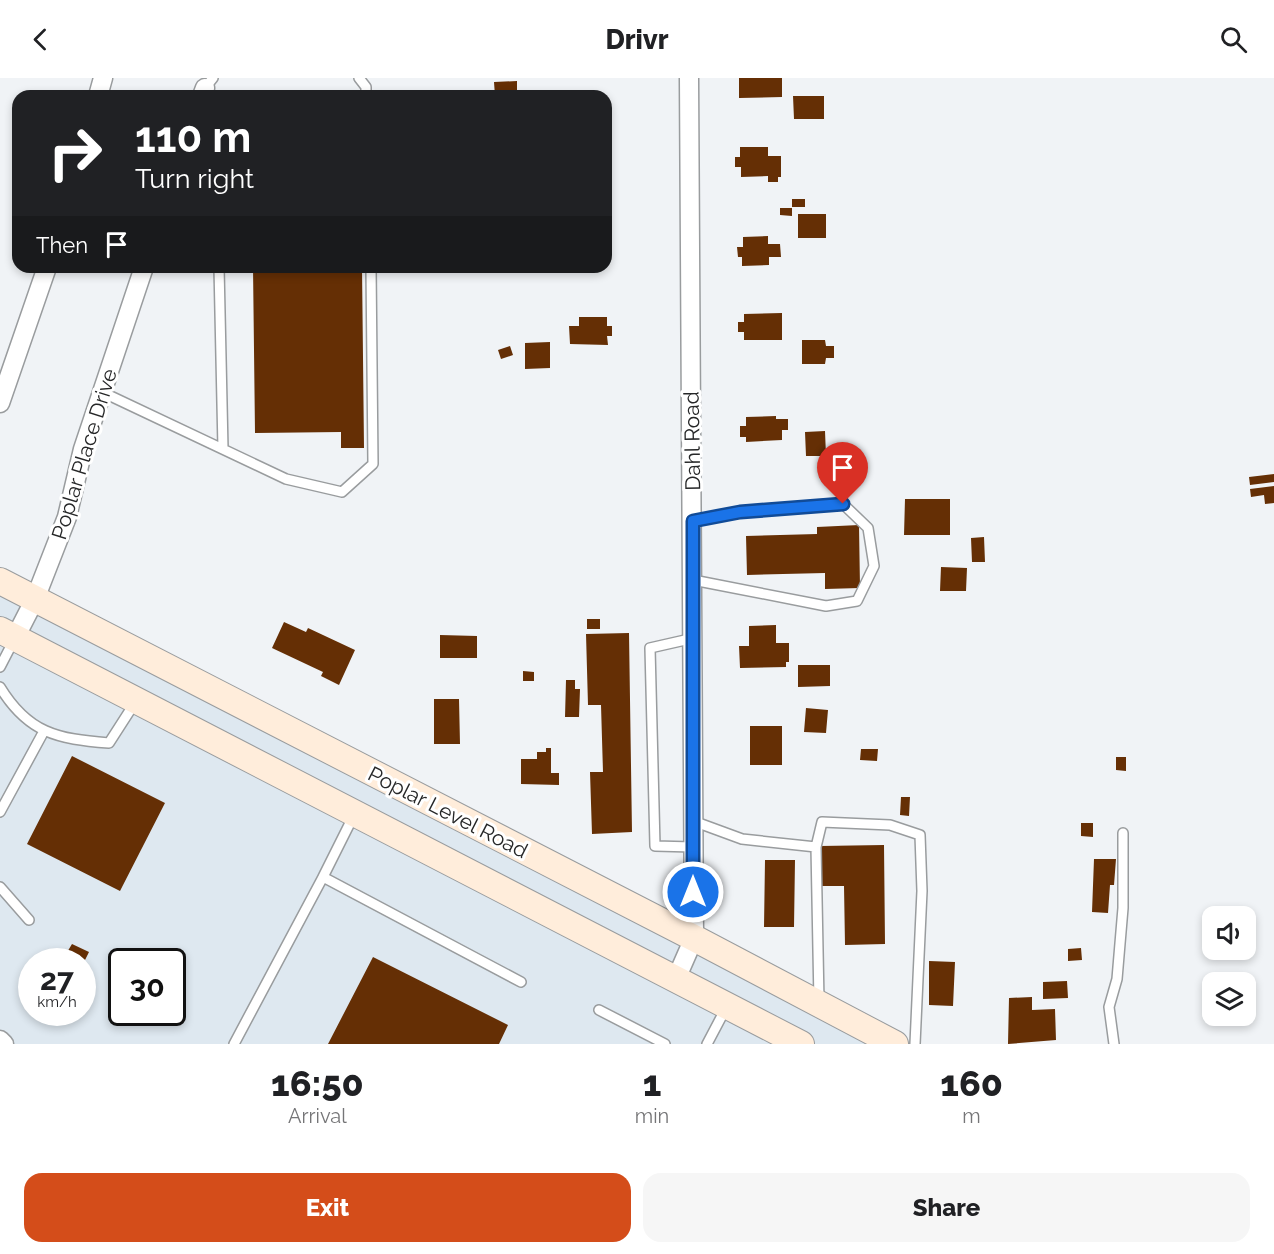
<!DOCTYPE html>
<style>
body{margin:0;font-family:Raleway,sans-serif;background:#f6f6f6;color:#202124;height:100vh;display:flex;flex-direction:column;font-size:22px;white-space:nowrap}
*{box-sizing:border-box;margin:0}
p{font-size:20px;color:#757577}
.icon{flex:none;width:33px;height:33px;fill:none;stroke:currentColor;stroke-width:2;stroke-linecap:round;stroke-linejoin:round}
.map{position:relative;height:966px;overflow:hidden}
.sheet{display:flex;flex-direction:column;background:#fff;flex:1}
.sheet>*{flex:none}
.hud{position:absolute;left:12px;top:12px;width:600px;height:183px;border-radius:18px;box-shadow:0 3px 9px #0003;background:#202124;color:#fff;overflow:hidden}
.tools{position:absolute;left:1202px;top:828px;display:grid;gap:12px}
.tools a{display:grid;place-items:center;width:54px;height:54px;border-radius:12px;background:#fff;box-shadow:0 3px 9px #0003;font-size:30px}
.speed{position:absolute;left:18px;top:870px;display:flex;gap:12px;font-size:30px;font-weight:700;text-align:center}
.speed>*{display:grid;place-content:center;width:78px;height:78px;border-radius:50%;background:#fff;box-shadow:0 3px 9px #0003;line-height:1}
.speed small{font-size:15px;font-weight:400}
.speed .limit{border:3px solid #111;border-radius:9px;background:#fff;color:#111}
.pin{position:absolute;display:grid;place-items:center;width:51px;height:51px;color:#fff;margin:-62px -26px;border-radius:50% 50% 50% 0;rotate:-45deg;box-shadow:0 0 6px #0007}
.pin .icon{rotate:45deg}
.me{position:absolute;width:66px;margin:-33px;rotate:0deg;stroke-linejoin:round;filter:drop-shadow(0 0 4px #0008)}
.turn{display:flex;align-items:center;gap:21px;height:126px;padding:0 24px;font-size:27px}
.turn .icon{width:78px;height:78px;stroke-width:2.5}
.turn b{display:block;font-size:42px;line-height:51px}
.then{display:flex;align-items:center;height:57px;padding:0 24px;background:#0003;gap:12px;font-size:22px}
.eta{display:flex;justify-content:space-evenly;align-items:center;height:102px;text-align:center}
.eta b{font-size:36px;font-weight:800;line-height:42px}
.action{display:flex;gap:12px;margin-top:auto;padding:12px 24px}
.action a{flex:1;height:69px;border-radius:18px;background:#d44d1a;color:#fff;font-size:24px;font-weight:800;line-height:69px;text-align:center}
.action a+a{background:#f6f6f6;color:#202124}
header{display:flex;justify-content:space-between;align-items:center;height:78px;padding:0 24px;background:#fff;font-size:27px;font-weight:800}
.map>svg:first-child{display:block}
</style>
<header><svg class="icon" aria-label="back" viewBox="0 0 24 24"><path d="M15 5l-7 7 7 7"/></svg>Drivr<svg class="icon" aria-label="search" viewBox="0 0 24 24"><circle cx="10" cy="10" r="6"/><path d="M15 15l6 6"/></svg></header>
<div class="map">
<svg width="1274" height="966" viewBox="0 0 1274 966">
<rect width="100%" height="100%" fill="#f0f3f6"/>
<!-- built -->
<path fill="#dee8f0" fill-rule="evenodd" d="M0,503L895,966H0ZM32,884H82V934H32ZM122,884H172V934H122Z"/>
<!-- building -->
<path fill="#652f05" d="M739,0H782V19L739,20Z
M517,3V18H495L494,4Z
M793,18H824V41H794Z
M740,69H768V78H781V99H778V104H768V98L741,99V89H735V79H740Z
M792,121H805V129H792Z
M780,130H792V138L780,137Z
M798,136H826V160H798Z
M768,158V166H780L781,179H769V187L742,188V179H738L737,169H743V159Z
M253,189H362L364,370H341V354L255,355Z
M554,189H597V191L554,192Z
M782,235V262H744V254H738V244H744V236Z
M579,239H607V248H612V258H607L608,267L570,266L569,248H579Z
M802,262H825L826,268H834V280H826L825,286H802Z
M550,264V290L525,291V265Z
M510,268L513,277L501,281L498,272Z
M776,338V341H788V352H782V362L746,364V359H740V348H746V339Z
M825,353L826,378H806L805,354Z
M1274,396V404L1250,407L1249,399Z
M1274,408V425L1265,426L1264,417L1251,419L1250,411Z
M905,421H950V457H904Z
M859,447L860,510L825,511V495L747,497L746,458L817,456V449Z
M984,459L985,484H972L971,460Z
M941,489L967,490L966,513H940Z
M587,541H600V551H587Z
M284,544L306,554L308,550L355,572L339,607L321,598L323,594L272,570Z
M776,547V565H789V584H786V589L740,590L739,568H749V548Z
M629,555L632,754L592,756L590,694H603L601,627H588L586,556Z
M440,557L477,558V580H440Z
M798,587H830V608L798,609Z
M523,593L534,594V603H523Z
M566,602H575V611H580L579,639H565Z
M434,621H459L460,666H434Z
M806,630L828,632L826,655L804,654Z
M750,648H782V687H750Z
M546,670H551V695H559V707L521,706V681H537V674H546Z
M861,671H878L877,683L860,682Z
M72,678L165,725L120,813L27,766Z
M1116,679H1126V693L1116,692Z
M901,719H910L909,738L900,737Z
M1081,745H1093V759L1081,758Z
M884,767L885,866L845,867L844,808H821L820,768Z
M1094,781H1116L1114,807H1110L1108,835L1092,834Z
M765,782H795L794,849H764Z
M72,866L89,874L84,884L66,876Z
M1081,870L1082,882L1068,883V871Z
M373,879L508,947L499,966H328Z
M929,883L955,884L953,928L929,927Z
M1067,903L1068,920L1043,921V904Z
M1032,919V932L1055,931L1056,962L1008,966L1009,920Z"/>
<g fill="none" stroke-linecap="round" stroke-linejoin="round">
<!-- lane casing -->
<g stroke="#999c9e" stroke-width="12">
<path id="lane" d="M359,0L366,9V18
M205,10L213,0
M219,189L223,371
M102,314L286,401L342,414L373,386L371,189
M693,443L740,434L843,426L868,450L874,488L857,523L826,528L693,502
M0,589L14,562
M0,609C28,655 57,661 109,665L136,623
M0,734L44,653
M693,743L742,761L816,769
M693,769L655,768L650,570L694,560
M323,799L354,737
M0,809L29,842
M819,924L816,769L822,744L890,747L920,757L922,813L915,966
M599,932L665,966
M234,966L323,799L521,904
M707,966L726,930
M1114,966L1109,929L1117,901L1123,830V755"/>
</g>
<!-- street casing -->
<g stroke="#999c9e" stroke-width="21">
<path id="street" d="M98,18L103,0
M202,18L205,10
M0,325L47,189
M15,560L35,521L67,439L83,371L144,189
M676,901L694,860L689,0
M0,962L4,966"/>
</g>
<!-- secondary casing -->
<g stroke="#999c9e" stroke-width="28">
<path id="secondary" d="M0,503L694,860L895,966
M0,552L801,966"/>
</g>
<!-- lane -->
<use href="#lane" stroke="#fff" stroke-width="9"/>
<!-- street -->
<use href="#street" stroke="#fff" stroke-width="18"/>
<!-- secondary -->
<use href="#secondary" stroke="#ffeddb" stroke-width="26"/>
</g>
<g fill="none" stroke-linecap="round" stroke-linejoin="round">
<!-- route casing -->
<g stroke="#114b97" stroke-width="15">
<path id="route" d="M693,814V443L740,434L843,426"/>
</g>
<!-- route -->
<use href="#route" stroke="#1a73e8" stroke-width="10"/>
</g>
<g text-anchor="middle" dominant-baseline="central" stroke-width="6" stroke-linejoin="round" paint-order="stroke">
<!-- street labels -->
<g font-size="21" fill="#262728" stroke="#fff">
<text transform="translate(692 363) rotate(-91)">Dahl Road</text>
<text transform="translate(84 376) rotate(-73)">Poplar Place Drive</text>
<text transform="translate(448 734) rotate(27)">Poplar Level Road</text>
</g>
</g>
</svg>
<div class="tools">
<a><svg class="icon" aria-label="sound" viewBox="0 0 24 24"><path d="M4 9h4l5-4v14l-5-4H4zM17 9q2 3 0 6"/></svg></a>
<a><svg class="icon" aria-label="layers" viewBox="0 0 24 24"><path d="M12 4l9 5-9 5-9-5zM3 14l9 5 9-5"/></svg></a>
</div>
<div class="speed"><div>27<small>km/h</small></div><div class="limit">30</div></div>
<div class="pin" style="left:843px;top:426px;background:#d93025"><svg class="icon" aria-label="arrive" viewBox="0 0 24 24"><path d="M6 21V4h12l-3 4 3 4H6"/></svg></div>
<svg class="me" style="left:693px;top:814px" viewBox="-20 -20 40 40"><circle r="17" fill="#1a73e8" stroke="#fff" stroke-width="3"/><path d="M0-11L8 9 0 5-8 9z" fill="#fff"/></svg>
<div class="hud">
<div class="turn"><svg class="icon" aria-label="right" viewBox="0 0 24 24"><path d="M7 20v-9h11M14 6l5 5-5 5"/></svg><div><b>110 m</b>Turn right</div></div>
<div class="then">Then<svg class="icon" aria-label="arrive" viewBox="0 0 24 24"><path d="M6 21V4h12l-3 4 3 4H6"/></svg></div>
</div>
</div>
<section class="sheet">
<div class="eta">
<div><b>16:50</b><p>Arrival</p></div>
<div><b>1</b><p>min</p></div>
<div><b>160</b><p>m</p></div>
</div>
<div class="action"><a>Exit</a><a>Share</a></div>
</section>
